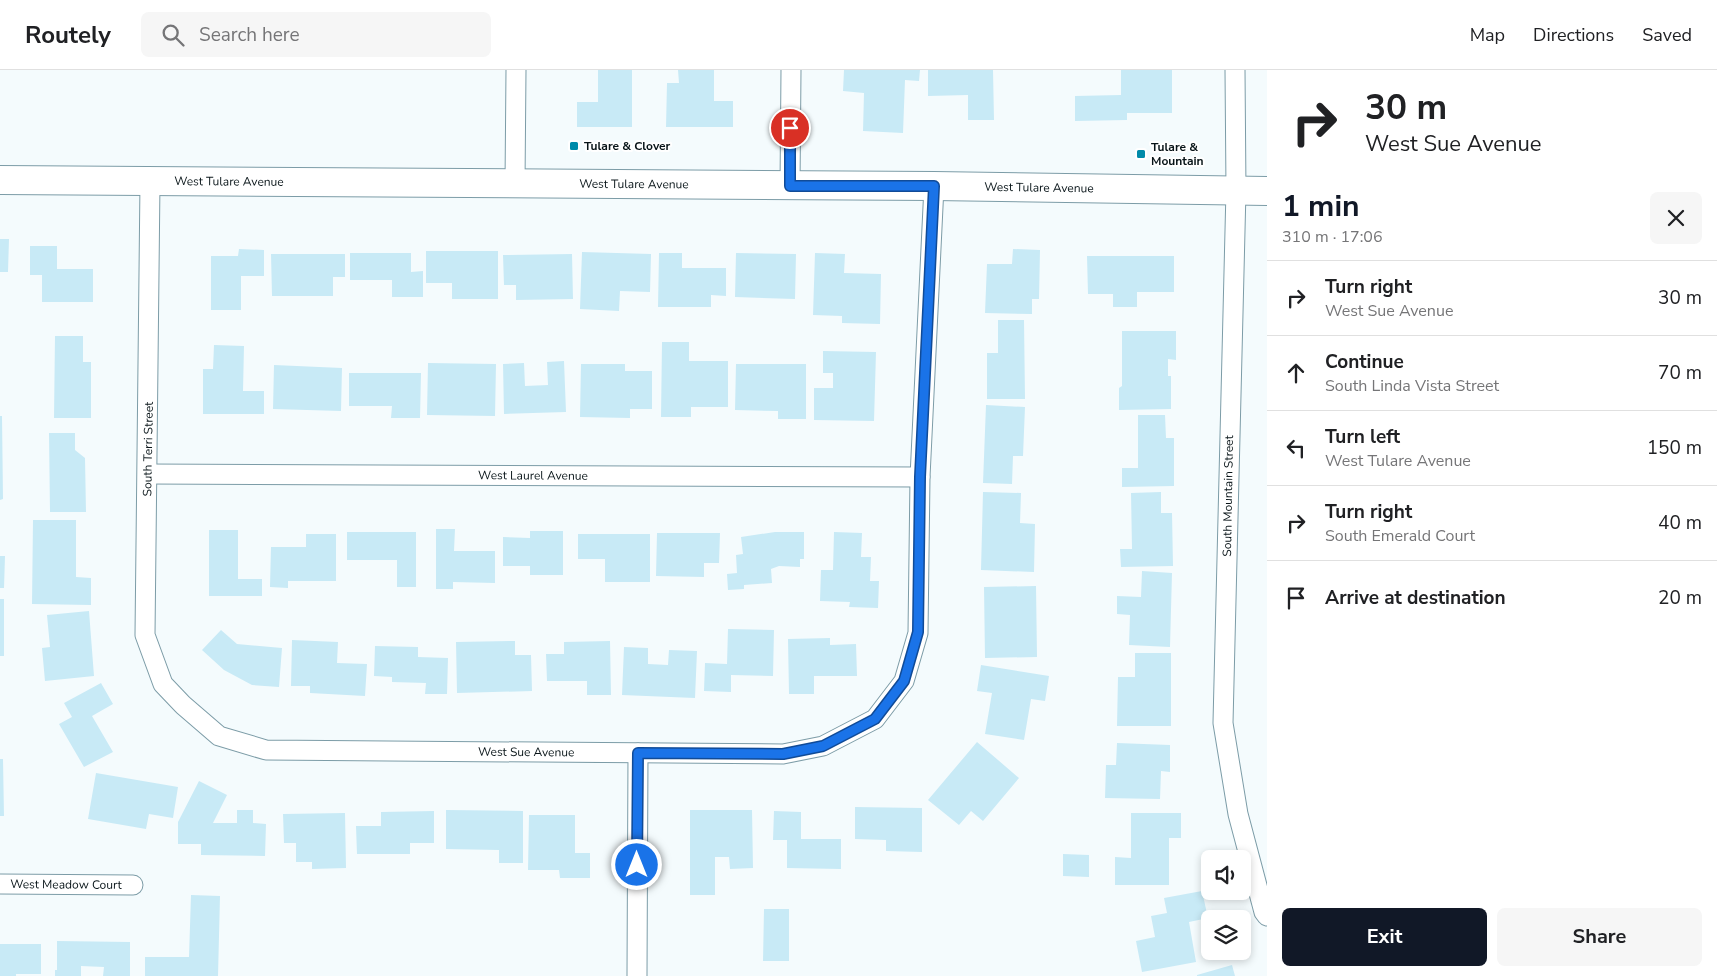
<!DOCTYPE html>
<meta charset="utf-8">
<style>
body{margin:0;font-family:"Nunito Sans",sans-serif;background:#f6f6f6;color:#202124;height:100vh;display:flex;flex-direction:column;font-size:19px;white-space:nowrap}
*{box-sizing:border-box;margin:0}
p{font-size:16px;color:#757577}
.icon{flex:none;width:28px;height:28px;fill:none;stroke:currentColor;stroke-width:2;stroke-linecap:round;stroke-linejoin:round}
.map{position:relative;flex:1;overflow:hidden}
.drawer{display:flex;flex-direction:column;background:#fff;width:450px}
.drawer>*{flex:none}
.top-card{background:#fff;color:#202124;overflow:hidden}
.buttons{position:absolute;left:1201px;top:780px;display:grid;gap:10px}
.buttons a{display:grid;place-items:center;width:50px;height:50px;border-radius:8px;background:#fff;box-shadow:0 2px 8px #0003;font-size:25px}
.pin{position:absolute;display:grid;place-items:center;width:42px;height:42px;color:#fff;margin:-21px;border:2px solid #fff;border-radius:50%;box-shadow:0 1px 5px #0007}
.me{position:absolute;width:55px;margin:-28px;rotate:0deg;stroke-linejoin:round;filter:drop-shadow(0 0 4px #0008)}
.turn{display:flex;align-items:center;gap:18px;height:105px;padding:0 15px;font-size:22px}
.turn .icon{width:65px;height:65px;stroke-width:2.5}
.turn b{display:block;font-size:35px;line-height:42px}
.round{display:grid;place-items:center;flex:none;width:52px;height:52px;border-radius:8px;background:#f6f6f6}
.head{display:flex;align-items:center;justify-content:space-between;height:85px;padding:0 15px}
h1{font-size:30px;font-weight:700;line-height:38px;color:#111827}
.button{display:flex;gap:10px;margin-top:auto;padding:10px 15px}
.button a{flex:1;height:58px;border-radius:8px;background:#111827;color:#fff;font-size:20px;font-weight:700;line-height:58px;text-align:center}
.button a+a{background:#f6f6f6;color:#202124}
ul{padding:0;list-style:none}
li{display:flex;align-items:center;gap:15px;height:75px;padding:0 15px;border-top:1px solid #e0e0e0}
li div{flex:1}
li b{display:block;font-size:19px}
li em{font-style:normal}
header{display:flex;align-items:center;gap:30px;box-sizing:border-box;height:70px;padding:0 25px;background:#fff;border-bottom:1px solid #e0e0e0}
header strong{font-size:24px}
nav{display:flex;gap:28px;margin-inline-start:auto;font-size:18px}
.search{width:350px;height:45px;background:#f6f6f6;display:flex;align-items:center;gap:12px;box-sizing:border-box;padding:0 18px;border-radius:8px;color:#757577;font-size:19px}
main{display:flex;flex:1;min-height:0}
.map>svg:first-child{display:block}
</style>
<header>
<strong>Routely</strong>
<div class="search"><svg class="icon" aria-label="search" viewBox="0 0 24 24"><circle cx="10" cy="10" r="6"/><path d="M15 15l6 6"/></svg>Search here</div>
<nav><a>Map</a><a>Directions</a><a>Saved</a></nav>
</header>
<main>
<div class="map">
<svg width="1267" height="906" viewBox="0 0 1267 906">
<rect width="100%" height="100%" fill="#f4fbfd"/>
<!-- building -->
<path fill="#c8eaf6" d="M598,0H632V57H577V32H598Z
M678,0H714V31H733V57H666L667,13H679Z
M844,0H920L919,11L905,10L903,63L863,61L864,23L843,21Z
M928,0H993L994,50H968V25L928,26Z
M1121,0H1172V43H1127V50L1075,51V26L1121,25Z
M0,169H9L8,202H0Z
M30,176H57V199H93V232H42V205H30Z
M239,179L264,180V206H241V240H211V186H238Z
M1013,179L1040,180L1039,229H1032V244L985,243L987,194H1012Z
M426,181H498V229H452V213H426Z
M582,182L651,184L650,222L620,221L619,241L580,239Z
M350,183H411V202L423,201V227H392V210H350Z
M659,183H682V198H726V226L711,225V237H658Z
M736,183L796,184L795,229L735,227Z
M815,183L845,184L844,203L881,204L880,254L842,253V246L813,245Z
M271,184H345V207H333V226H272Z
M572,184L573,229L516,230V215H504L503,185Z
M1087,186H1174V222H1137V237H1113V224H1088Z
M998,250H1024L1025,329H987V283H998Z
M1122,261H1176V290L1168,289V306H1171V339L1119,340V318L1122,316Z
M55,266H83V292H91V348H54Z
M662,272H689V291H728V337H691V347H661Z
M214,275L244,276L243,321H264V344H203V299H213Z
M823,281L876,282L874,351L814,350V318H833V303H823Z
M564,291L566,342L504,344L503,294L524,293L525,316L548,315L547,292Z
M428,293L496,294L495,346L427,345Z
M581,294H625V301H652V339H630V348L580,347Z
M736,294H806V349H778V341L735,340Z
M274,295L342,298L341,341L273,339Z
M349,303H421L420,348H391L392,336H349Z
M986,335L1025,337L1023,386H1013L1012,414L983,413Z
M1138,345H1165L1166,368H1174V416L1122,417V398H1138Z
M0,346H2L3,429L0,430Z
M49,363H75V380L85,388L86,442H50Z
M983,422L1021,423L1020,453L1035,454L1034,502L981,500Z
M1161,422V443H1172L1173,496L1121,497L1120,479H1132L1131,423Z
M33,450H76V507L91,508V535L32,534Z
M436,459H455L454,481H495V513L453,512V519H436Z
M209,460H238V509H262V526H209Z
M530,461H563V505H530V496H503V467L530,468Z
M347,462H416V517H397V490H347Z
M775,462H804V489H800V497L779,496L771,499L772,513L744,515V519L728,520L727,504L737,503L736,485L743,484L741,467Z
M834,462L862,463L861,487H871L870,511H879L878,538L849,537L850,532L820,531L821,500H833Z
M657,463H720L719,493H704V507L656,506Z
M306,464H336V511H288V518L270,517L271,477H306Z
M578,464H650V512H605V489H578Z
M0,486H5L4,518H0Z
M1142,501L1172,503L1170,577L1129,575L1130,545L1117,544V526L1141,527Z
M1036,516L1037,587L985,588L984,517Z
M0,529H4V586H0Z
M89,541L94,606L45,611L42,578L50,577L47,545Z
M728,559L774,560L773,606L731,605V622L704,621L705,593L727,594Z
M221,560L237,574L282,578L279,617L252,615L224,600L202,580Z
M830,568V575L856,574L857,606H814V624H789L788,569Z
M292,570L338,572L337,593L367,594L365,626L310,623V616H291Z
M515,571V585H531L532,621L457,623L456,572Z
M610,571L611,625H587V611H547L546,584H564V572Z
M375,576L418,577V587L448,588L447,624H425L426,613L392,612V607L374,606Z
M624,577L648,578V594L668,595L669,580L697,581L695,628L622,625Z
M1135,583H1171V656H1117L1118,607H1135Z
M981,595L1049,606L1045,631L1031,629L1024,670L985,664L992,623L977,621Z
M101,613L113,634L92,646L113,682L84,697L59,654L72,647L64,633Z
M977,672L1019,708L983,751L971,741L959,755L928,730Z
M1117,673L1170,675V702L1161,701L1160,729L1105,728L1106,695H1116Z
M0,689H3L4,746H0Z
M96,703L178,717L173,748L149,744L146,759L88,749Z
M199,711L227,725L213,753H237V740H253V753L266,754L265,786L201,785V774H178V752Z
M855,737L922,738V782L886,781V770L855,769Z
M446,740L523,741V793H499V780L446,779Z
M690,740H752L753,798L730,799L729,787H715V825H690Z
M434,741V773H410V784H357L356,756H381V742Z
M774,741L801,742V769H841V799L787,798V770H773Z
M345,743L346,798L312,799V792H296V773H284L283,744Z
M1131,743H1181V768H1169V815H1115V787L1131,788Z
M529,745H575V783H590V808H560L559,800H528Z
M1063,784L1089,785V807L1063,806Z
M1202,821L1208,848L1189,852L1196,892L1142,902L1136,871L1155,867L1151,846L1167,843L1164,828Z
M191,825L220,826L218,906H145V887H189Z
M764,839H789V891H763Z
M57,871L130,872V906H103L104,897L81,896V906H55V900H57Z
M0,874H41V904H16V906H0Z
M1232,895L1235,906H1197V905Z"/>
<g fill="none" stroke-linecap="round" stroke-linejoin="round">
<!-- street casing -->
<g stroke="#7c9ca7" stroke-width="21">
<g id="street">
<path d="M1235,0L1236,120L1223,653L1238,744L1264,842L1267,846"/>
<path id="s1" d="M150,112L145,565L163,614L183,635L219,666L266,680L783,684L823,676L875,649L904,611L918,563L920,407L934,116"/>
<path d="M515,114L516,0"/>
<path d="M790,116L791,0"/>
<path id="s2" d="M148,404L920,407"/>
<path id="s3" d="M0,814L133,815"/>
<path d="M637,906L638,683"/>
</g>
</g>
<!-- secondary casing -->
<g stroke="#7c9ca7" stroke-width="30">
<g id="secondary">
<path id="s4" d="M0,110L934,116L1267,121"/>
</g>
</g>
<!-- street -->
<use href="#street" stroke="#fff" stroke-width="19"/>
<!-- secondary -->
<use href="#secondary" stroke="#fff" stroke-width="28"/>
</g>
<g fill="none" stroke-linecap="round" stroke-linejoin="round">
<!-- route casing -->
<g stroke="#114b97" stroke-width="12">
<path id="route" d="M637,795L638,683L783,684L823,676L875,649L904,611L918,562L920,407L934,116H790V58"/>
</g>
<!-- route -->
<use href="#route" stroke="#1a73e8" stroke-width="9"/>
</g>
<!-- markers -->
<g fill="#008aa9" stroke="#fff" stroke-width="2">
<rect x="569" y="71" width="10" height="10" rx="2.5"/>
<rect x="1136" y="79" width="10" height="10" rx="2.5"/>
</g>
<g text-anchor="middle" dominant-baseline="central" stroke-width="4" stroke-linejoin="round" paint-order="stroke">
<!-- poi labels -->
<g font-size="12" font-weight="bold" fill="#081418" stroke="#fff" text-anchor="start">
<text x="584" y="76">Tulare &amp; Clover</text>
<text x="1151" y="77">Tulare &amp;<tspan x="1151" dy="14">Mountain</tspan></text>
</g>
<!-- street labels -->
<g font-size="12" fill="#081418" stroke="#fff">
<text stroke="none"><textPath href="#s4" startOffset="229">West Tulare Avenue</textPath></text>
<text stroke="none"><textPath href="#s4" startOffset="634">West Tulare Avenue</textPath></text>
<text stroke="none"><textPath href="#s4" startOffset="1039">West Tulare Avenue</textPath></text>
<text transform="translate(148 379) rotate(-89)">South Terri Street</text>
<text stroke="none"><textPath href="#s2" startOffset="385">West Laurel Avenue</textPath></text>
<text transform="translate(1228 426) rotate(-89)">South Mountain Street</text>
<text stroke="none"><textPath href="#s1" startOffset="891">West Sue Avenue</textPath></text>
<text stroke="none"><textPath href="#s3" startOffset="66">West Meadow Court</textPath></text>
</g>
</g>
</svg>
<div class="buttons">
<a><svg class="icon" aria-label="sound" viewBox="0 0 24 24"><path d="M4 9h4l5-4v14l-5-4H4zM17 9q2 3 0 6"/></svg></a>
<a><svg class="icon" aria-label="layers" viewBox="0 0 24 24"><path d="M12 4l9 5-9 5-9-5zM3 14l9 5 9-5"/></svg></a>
</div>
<div class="pin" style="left:790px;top:58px;background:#d93025"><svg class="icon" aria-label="arrive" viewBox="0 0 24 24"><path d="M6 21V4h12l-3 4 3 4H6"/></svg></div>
<svg class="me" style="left:637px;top:795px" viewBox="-20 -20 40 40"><circle r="17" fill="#1a73e8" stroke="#fff" stroke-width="3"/><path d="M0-11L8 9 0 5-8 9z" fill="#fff"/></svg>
</div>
<section class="drawer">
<div class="top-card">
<div class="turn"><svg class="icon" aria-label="right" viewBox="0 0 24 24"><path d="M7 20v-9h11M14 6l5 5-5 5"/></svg><div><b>30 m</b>West Sue Avenue</div></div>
</div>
<div class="head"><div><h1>1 min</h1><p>310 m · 17:06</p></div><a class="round"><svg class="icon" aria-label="close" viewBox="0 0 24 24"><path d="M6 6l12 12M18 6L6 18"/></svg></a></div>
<ul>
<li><svg class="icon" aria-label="right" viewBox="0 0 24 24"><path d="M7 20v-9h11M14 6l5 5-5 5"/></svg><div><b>Turn right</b><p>West Sue Avenue</p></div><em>30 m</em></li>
<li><svg class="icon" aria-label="ahead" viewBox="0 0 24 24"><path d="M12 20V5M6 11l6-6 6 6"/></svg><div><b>Continue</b><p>South Linda Vista Street</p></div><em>70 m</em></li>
<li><svg class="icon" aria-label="left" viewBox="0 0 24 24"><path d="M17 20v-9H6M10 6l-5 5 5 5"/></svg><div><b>Turn left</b><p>West Tulare Avenue</p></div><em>150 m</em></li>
<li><svg class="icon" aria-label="right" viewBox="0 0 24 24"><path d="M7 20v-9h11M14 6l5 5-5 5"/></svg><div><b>Turn right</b><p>South Emerald Court</p></div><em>40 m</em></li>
<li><svg class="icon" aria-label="arrive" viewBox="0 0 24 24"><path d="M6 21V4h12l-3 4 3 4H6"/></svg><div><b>Arrive at destination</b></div><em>20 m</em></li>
</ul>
<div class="button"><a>Exit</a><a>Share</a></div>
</section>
</main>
